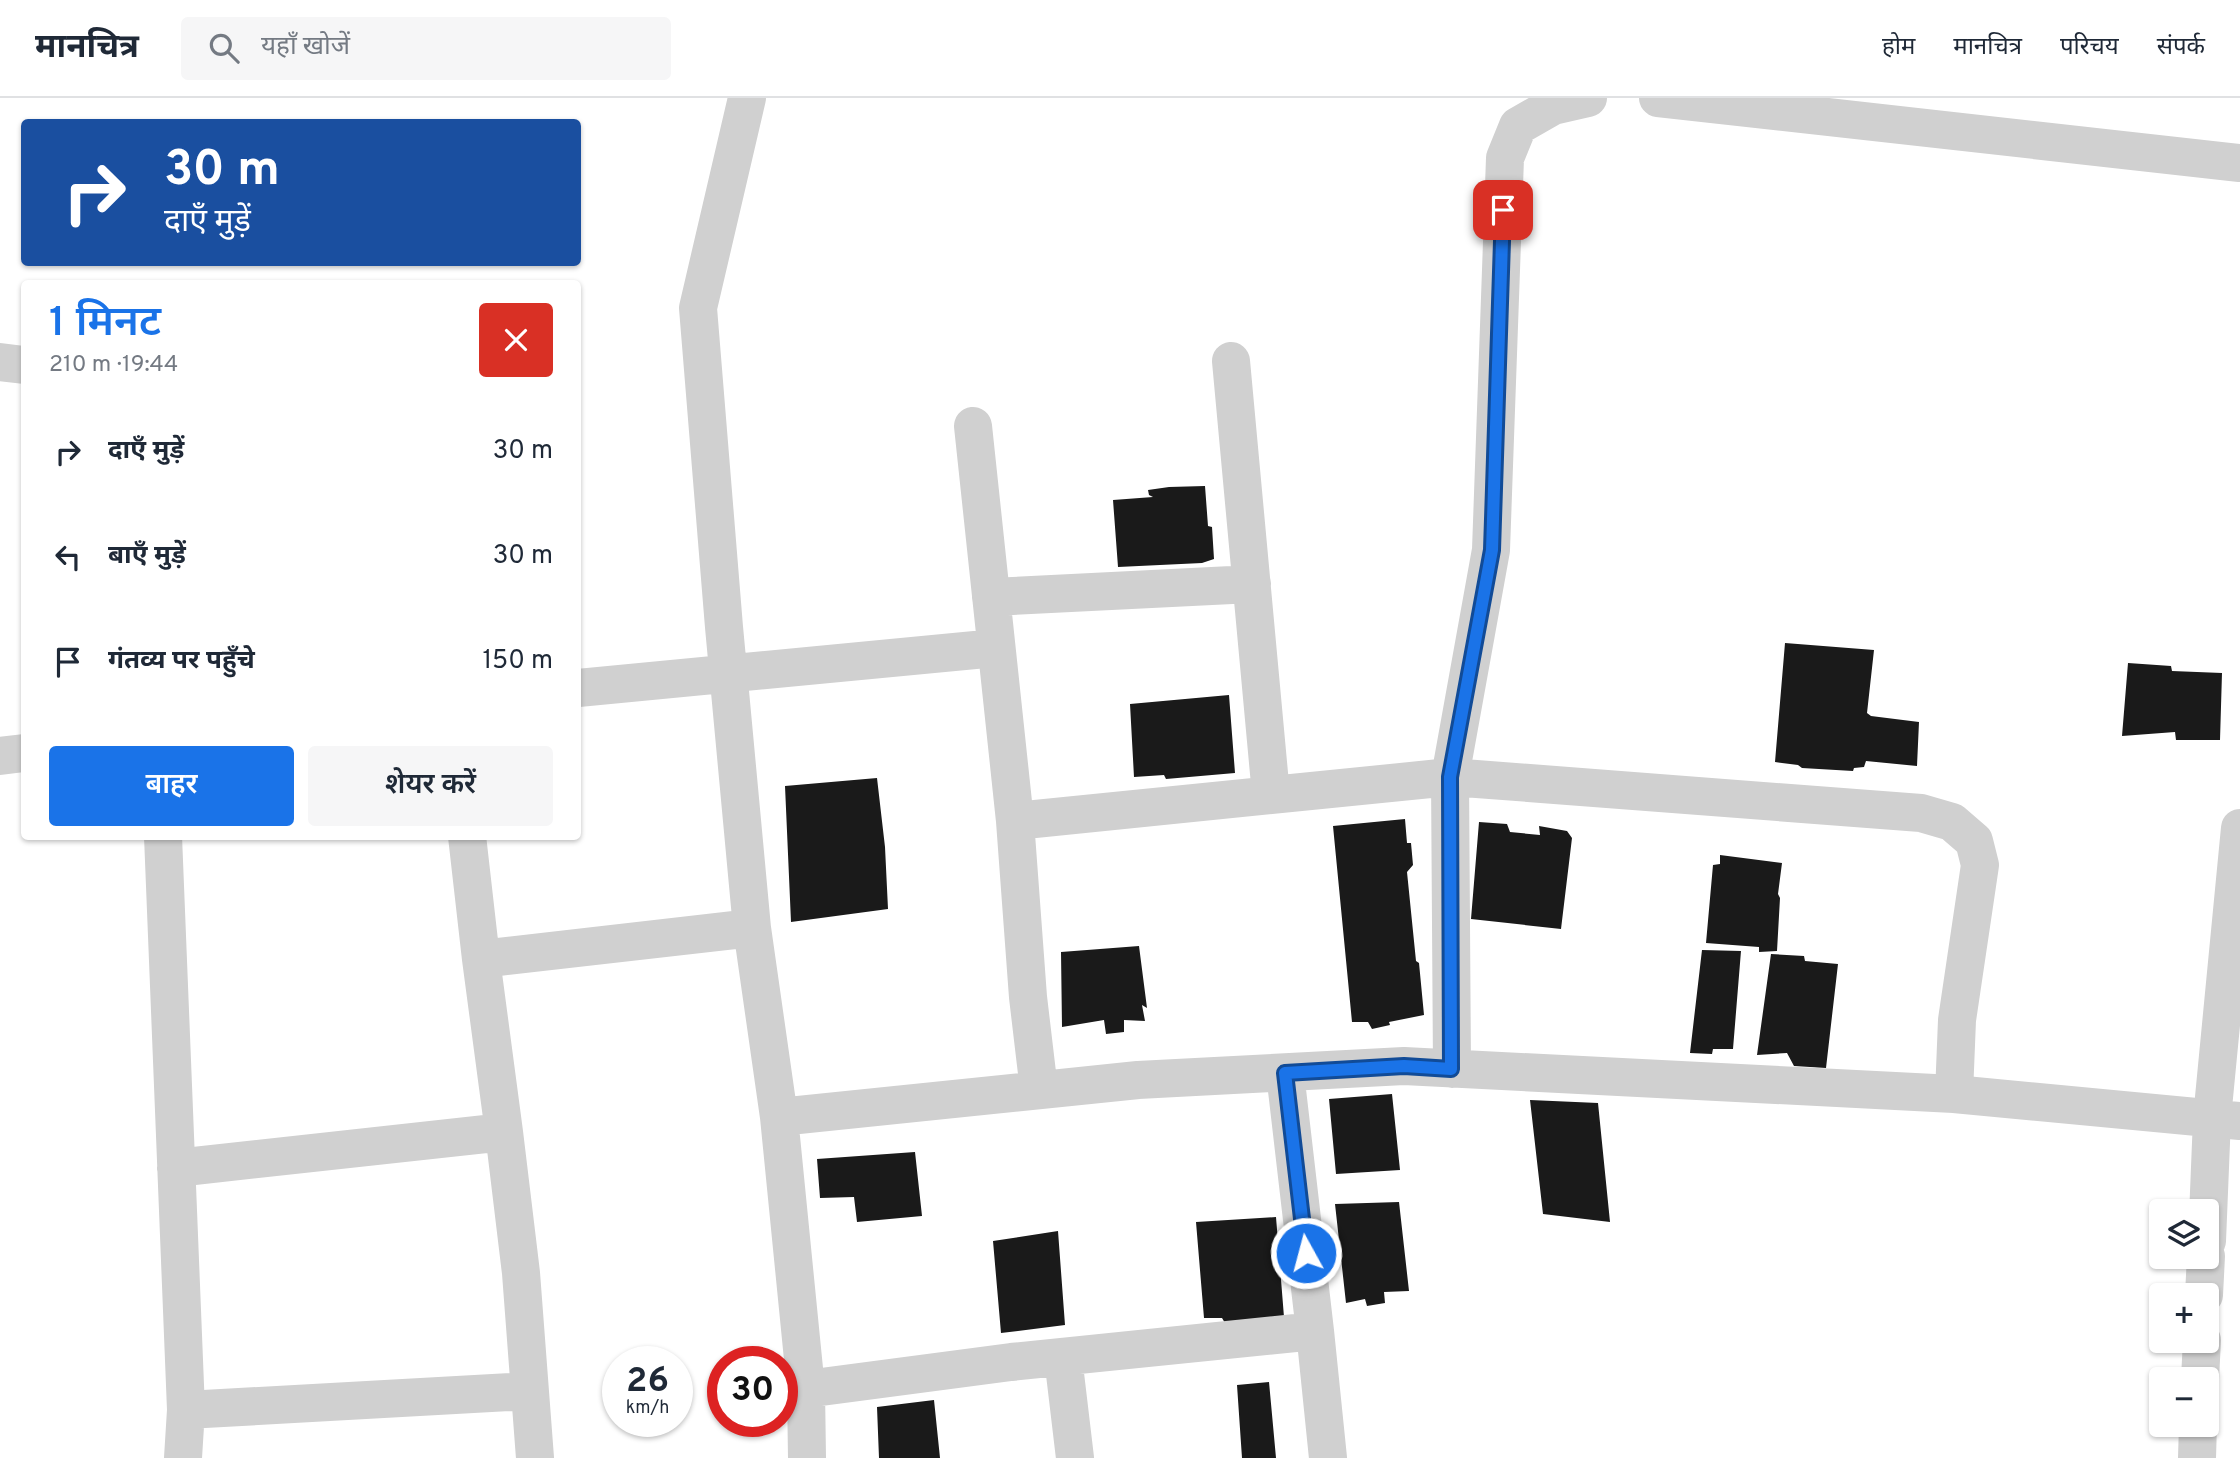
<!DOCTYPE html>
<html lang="hi">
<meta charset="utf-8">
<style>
body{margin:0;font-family:Overpass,"Noto Sans Devanagari",sans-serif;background:#f6f6f7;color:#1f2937;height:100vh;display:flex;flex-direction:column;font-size:26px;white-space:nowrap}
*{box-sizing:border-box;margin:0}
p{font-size:23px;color:#747a83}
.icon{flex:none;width:38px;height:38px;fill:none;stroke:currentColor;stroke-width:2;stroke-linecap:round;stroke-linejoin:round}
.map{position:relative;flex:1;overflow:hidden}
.panel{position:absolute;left:21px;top:182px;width:560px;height:560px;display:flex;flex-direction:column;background:#fff;border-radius:7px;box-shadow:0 2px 5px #0004}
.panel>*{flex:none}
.top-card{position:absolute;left:21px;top:21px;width:560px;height:147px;border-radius:7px;box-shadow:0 2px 5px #0004;background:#1a4fa0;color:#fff;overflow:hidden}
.buttons{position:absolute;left:2149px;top:1101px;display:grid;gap:14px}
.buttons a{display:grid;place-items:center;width:70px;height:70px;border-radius:7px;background:#fff;box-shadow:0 2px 5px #0004;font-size:35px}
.speed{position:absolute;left:602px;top:1248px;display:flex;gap:14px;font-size:35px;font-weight:700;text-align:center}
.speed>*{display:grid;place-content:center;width:91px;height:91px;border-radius:50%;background:#fff;box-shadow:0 2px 5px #0004;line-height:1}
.speed small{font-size:18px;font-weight:400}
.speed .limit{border:10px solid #d22;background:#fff;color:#111}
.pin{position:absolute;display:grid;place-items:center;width:60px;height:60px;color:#fff;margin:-30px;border-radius:14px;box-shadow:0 4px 10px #0006}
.me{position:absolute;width:77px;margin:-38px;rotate:353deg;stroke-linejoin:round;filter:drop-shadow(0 0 5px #0008)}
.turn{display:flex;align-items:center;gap:24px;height:147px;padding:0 28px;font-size:32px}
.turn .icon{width:91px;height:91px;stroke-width:2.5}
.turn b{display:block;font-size:49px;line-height:60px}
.round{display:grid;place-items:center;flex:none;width:74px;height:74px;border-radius:7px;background:#f6f6f7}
.summary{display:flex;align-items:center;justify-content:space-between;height:119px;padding:0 28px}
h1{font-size:42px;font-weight:600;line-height:52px;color:#1a73e8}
.cta{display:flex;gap:14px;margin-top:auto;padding:14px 28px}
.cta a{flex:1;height:80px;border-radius:7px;background:#1a73e8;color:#fff;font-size:28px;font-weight:600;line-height:80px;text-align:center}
.cta a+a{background:#f6f6f7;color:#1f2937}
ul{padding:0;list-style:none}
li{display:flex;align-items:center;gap:21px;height:105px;padding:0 28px}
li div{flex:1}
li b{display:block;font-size:26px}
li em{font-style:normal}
header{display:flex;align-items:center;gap:42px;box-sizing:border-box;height:98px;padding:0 35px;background:#fff;border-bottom:2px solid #e0e1e3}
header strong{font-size:33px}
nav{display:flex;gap:38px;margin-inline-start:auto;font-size:24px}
.search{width:490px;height:63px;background:#f6f6f7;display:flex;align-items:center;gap:18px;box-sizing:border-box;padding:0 24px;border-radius:7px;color:#747a83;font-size:26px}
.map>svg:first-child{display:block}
</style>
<header>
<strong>मानचित्र</strong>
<div class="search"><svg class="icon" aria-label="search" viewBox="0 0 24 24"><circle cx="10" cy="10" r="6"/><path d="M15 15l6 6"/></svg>यहाँ खोजें</div>
<nav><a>होम</a><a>मानचित्र</a><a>परिचय</a><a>संपर्क</a></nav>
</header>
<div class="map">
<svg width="2240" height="1360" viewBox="0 0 2240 1360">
<rect width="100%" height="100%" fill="#fff"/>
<!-- building -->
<path fill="#1a1a1a" d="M1205,388L1208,428L1212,429L1214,461L1202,465L1118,469L1113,402L1153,399L1149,397L1148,392L1169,389Z
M1785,545L1874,552L1867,615L1871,618L1919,624L1917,668L1866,663L1864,669L1854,670L1853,673L1802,670L1798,667L1775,664Z
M2128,565L2171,568L2172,573L2222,575L2220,642H2176L2175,634L2122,638Z
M1229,597L1235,675L1166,681L1164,677L1134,679L1130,606Z
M877,680L885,749L888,811L791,824L785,688Z
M1405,721L1407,745H1411L1413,767L1407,774L1416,863L1419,865L1424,917L1389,924L1390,927L1372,931L1368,924H1352L1333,728Z
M1479,724L1507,726L1510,734L1540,737L1539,728L1567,733L1572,740L1561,831L1471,821Z
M1720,757L1782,765L1778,796L1780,800L1777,853L1759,854V849L1706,845L1713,767L1720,766Z
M1139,848L1147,910L1142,907L1145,923L1124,922V934L1106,936L1104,922L1062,929L1061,854Z
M1702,852L1741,853L1733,951H1713L1712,956L1690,955Z
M1771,856L1804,858L1805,863L1838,866L1826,970L1794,968L1787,955L1757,957Z
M1392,996L1400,1072L1336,1076L1329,1001Z
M1530,1002L1598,1005L1610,1124L1543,1116Z
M915,1054L922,1118L857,1124L854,1099L820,1100L817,1061Z
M1399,1104L1409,1193L1384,1194L1385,1205L1367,1208L1365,1201L1346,1205L1335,1106Z
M1276,1119L1284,1219L1225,1225L1222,1220H1204L1196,1124Z
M1058,1133L1065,1227L1001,1235L993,1143Z
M1269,1284L1276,1360H1242L1237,1287Z
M934,1302L940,1360H879L877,1309Z"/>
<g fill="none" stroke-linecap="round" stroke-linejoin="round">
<!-- street -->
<path stroke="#d0d0d0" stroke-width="38" d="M747,0L698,210L724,529L752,830L779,1019L1138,982L1404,968L1954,996L2240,1023
M1658,0L2240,65
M1231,263L1271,697
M0,264L24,267
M973,328L1015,723
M991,499L1252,486
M578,590L996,550
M0,658L24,655
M163,738L186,1312L183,1360
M467,738L481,861L752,830
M481,861L504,1034
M1452,971L1450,679L1491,452L1505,60L1518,28L1553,8L1588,0
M1039,992L1028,899L1015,723L1450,679L1921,715L1952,724L1974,743L1980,767L1957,922L1954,996
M779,1019L806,1291L1011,1264L1315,1233L1285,975
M176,1070L504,1034L521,1175L535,1360
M2207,1143L2212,1020L2240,730
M2204,1197L2206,1158
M1315,1233L1328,1360
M1063,1259L1075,1360
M2200,1281L2202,1242
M806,1291L807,1360
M186,1312L529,1293
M2197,1360L2198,1326"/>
</g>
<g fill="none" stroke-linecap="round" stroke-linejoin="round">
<!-- route casing -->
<g stroke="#114b97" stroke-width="18">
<path id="route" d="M1306,1155L1285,975L1404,968L1451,971L1450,679L1492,452L1503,112"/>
</g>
<!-- route -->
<use href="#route" stroke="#1a73e8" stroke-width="12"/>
</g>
</svg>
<div class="buttons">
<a><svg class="icon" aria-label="layers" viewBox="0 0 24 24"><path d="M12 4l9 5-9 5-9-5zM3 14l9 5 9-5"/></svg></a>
<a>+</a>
<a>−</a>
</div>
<div class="speed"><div>26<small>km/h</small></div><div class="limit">30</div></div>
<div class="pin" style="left:1503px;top:112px;background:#d93025"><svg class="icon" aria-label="arrive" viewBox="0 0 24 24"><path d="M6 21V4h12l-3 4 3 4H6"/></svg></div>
<svg class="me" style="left:1306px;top:1155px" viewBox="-20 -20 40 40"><circle r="17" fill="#1a73e8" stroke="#fff" stroke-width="3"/><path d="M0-11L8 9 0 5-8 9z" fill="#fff"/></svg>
<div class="top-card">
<div class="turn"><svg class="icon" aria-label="right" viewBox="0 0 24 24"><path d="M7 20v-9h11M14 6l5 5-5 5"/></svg><div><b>30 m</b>दाएँ मुड़ें</div></div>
</div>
<section class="panel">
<div class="summary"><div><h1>1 मिनट</h1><p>210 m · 19:44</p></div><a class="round" style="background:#d93025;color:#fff"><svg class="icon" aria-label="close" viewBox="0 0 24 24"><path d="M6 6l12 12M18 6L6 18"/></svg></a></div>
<ul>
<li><svg class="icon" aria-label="right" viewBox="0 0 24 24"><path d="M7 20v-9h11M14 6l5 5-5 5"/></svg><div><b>दाएँ मुड़ें</b></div><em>30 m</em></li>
<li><svg class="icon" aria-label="left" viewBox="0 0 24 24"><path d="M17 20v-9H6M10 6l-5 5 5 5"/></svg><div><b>बाएँ मुड़ें</b></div><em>30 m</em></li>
<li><svg class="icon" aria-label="arrive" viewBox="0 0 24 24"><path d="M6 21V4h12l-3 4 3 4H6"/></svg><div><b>गंतव्य पर पहुँचे</b></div><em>150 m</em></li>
</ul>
<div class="cta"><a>बाहर</a><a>शेयर करें</a></div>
</section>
</div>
